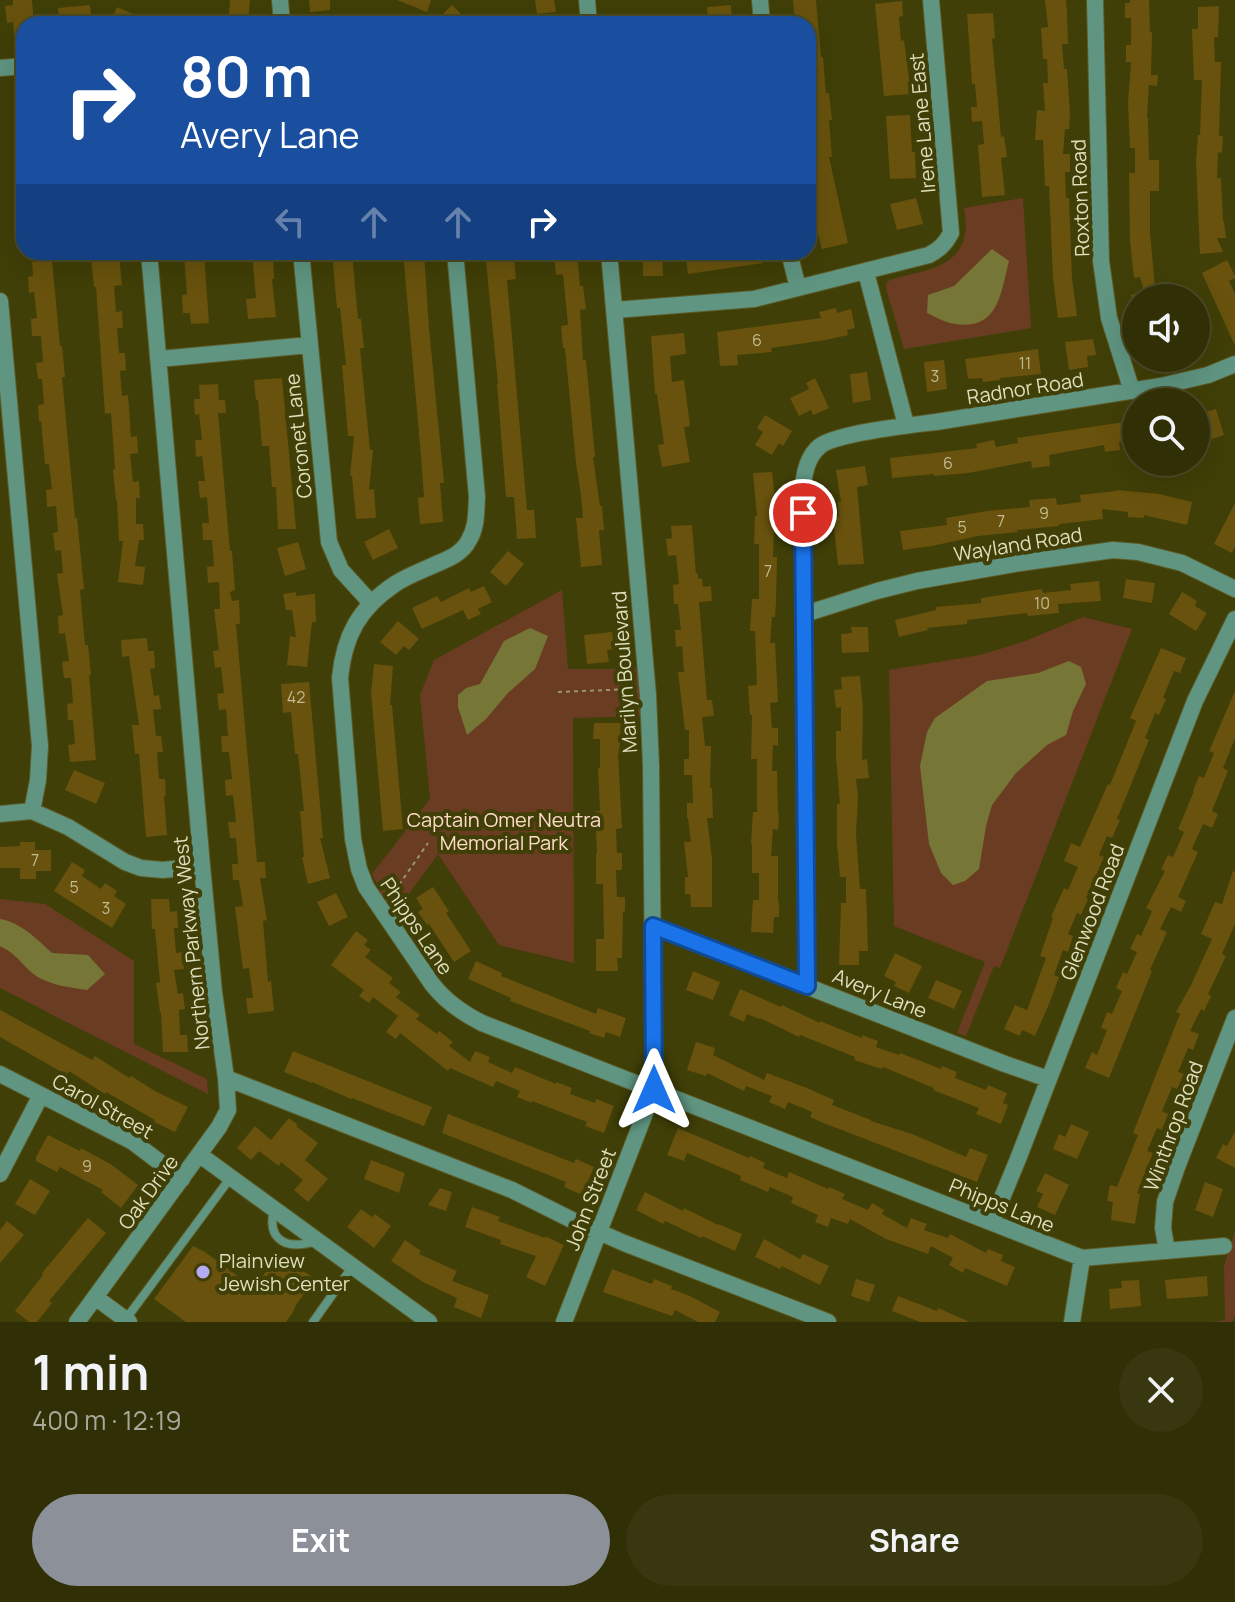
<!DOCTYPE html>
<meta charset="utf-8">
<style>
body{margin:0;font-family:Manrope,sans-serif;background:#38370f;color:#f1f3f6;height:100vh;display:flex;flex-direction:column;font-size:30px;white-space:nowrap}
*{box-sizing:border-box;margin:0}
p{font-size:26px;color:#a8a99a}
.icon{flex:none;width:44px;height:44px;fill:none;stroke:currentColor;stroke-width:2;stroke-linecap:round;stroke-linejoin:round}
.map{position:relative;height:1322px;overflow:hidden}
.side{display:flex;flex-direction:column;background:#302f05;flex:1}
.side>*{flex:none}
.guide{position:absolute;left:16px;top:16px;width:800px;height:244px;border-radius:24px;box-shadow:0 8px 32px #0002,0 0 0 2px #4b4a27;background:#1a4fa0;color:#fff;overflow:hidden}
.controls{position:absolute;left:1122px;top:284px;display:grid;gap:16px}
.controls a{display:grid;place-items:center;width:88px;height:88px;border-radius:50%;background:#302f05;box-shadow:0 8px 32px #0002,0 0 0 2px #4b4a27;font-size:40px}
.pin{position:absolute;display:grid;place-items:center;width:68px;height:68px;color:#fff;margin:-34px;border:4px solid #fff;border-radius:50%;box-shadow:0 2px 8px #0007}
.me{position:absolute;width:88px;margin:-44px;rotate:0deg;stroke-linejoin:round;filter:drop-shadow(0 0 6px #0008)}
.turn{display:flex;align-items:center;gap:28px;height:168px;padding:0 32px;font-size:36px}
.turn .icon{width:104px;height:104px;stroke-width:2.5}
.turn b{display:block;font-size:56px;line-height:68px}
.lanes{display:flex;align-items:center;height:76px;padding:0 32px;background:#0003;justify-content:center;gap:40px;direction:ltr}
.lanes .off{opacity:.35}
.round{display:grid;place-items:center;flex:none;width:84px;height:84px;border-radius:42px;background:#38370f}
.head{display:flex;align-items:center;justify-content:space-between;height:136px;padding:0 32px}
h1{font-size:48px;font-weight:700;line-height:60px}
.action{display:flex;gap:16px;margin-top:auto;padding:16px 32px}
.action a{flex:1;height:92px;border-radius:48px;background:#8c9099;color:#fff;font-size:32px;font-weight:700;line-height:92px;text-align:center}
.action a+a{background:#38370f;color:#f1f3f6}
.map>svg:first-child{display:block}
</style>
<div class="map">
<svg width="1235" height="1322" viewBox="0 0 1235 1322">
<rect width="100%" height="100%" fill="#403f07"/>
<!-- green -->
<path fill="#6a3d23" d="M1023,198L1031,328L904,349L887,292L886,285L888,281C916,270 958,272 965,234C967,226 965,216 964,208Z
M562,590L568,669H645L649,716L573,718L574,963L499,945L438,854L389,921L371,895L378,886L372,874L430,799L420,695L434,660Z
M1083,617L1132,629L1000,968L994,966L966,1036L957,1033L985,962L894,926L889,670L980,655L1023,642Z
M0,899L45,904L134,961V1044L207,1079L208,1094L0,988Z
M1235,1231V1315L1232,1322H1213L1225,1320L1224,1266Z"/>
<!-- water -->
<path fill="#767636" d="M992,249L1009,261C1000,296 998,333 950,323C942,321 934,316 927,313L928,295L954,286Z
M530,628L548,636L535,669L507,694L486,719L467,735L458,707V695L466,688L480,684L504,641Z
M1069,661L1081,667L1086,684L1073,711L1066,735L1047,745L1016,773L992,805L986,826L979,869L965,881L953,885L941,873L929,844L920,766L927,732L935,718L987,681L1038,673Z
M0,919C20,922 37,939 52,953L88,955L105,974L87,990C68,987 46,985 31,972C18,960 16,954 0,946Z"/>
<!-- building -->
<path fill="#68520d" d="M13,0H32L34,24H24V54H16L13,22L7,23L5,6L13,5Z
M230,0H250L248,24H228Z
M309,0H330V10L310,12Z
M397,0H431L427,12Z
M535,0H554L556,12L537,14Z
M793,0H816L821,57H823L826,93H829L832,120H829L832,157H829L848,243L822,249L814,218L818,217L808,169V24H795Z
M1045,0H1066L1067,13L1068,44H1062L1064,69H1067L1070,113L1069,129H1065L1063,154H1070V172H1065L1066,198H1069L1072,278L1077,316L1058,318L1053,279L1049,186H1045L1043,140H1035L1037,110L1045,111L1043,83H1048L1047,59H1043L1041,28L1048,27Z
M1130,0H1149L1150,32H1152L1151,75H1158L1157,86L1149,85L1147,118H1148L1149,160H1159V191H1150V232L1155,288L1162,286L1165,298H1132L1131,295L1144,291L1140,277L1134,278L1130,241L1129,173H1135V148H1130L1128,103L1131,62H1126V45H1131V18H1125V3H1130Z
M902,1L903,16L899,17L901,41L904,40L911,94L884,96L875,4Z
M90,5L92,24H60L58,8Z
M452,5L471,24H433Z
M731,5L732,24H708L707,7Z
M1219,6L1218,37H1214L1215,62H1221L1219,136H1223L1222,153L1218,152L1217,178H1221L1223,221H1224L1226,238H1217L1223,252L1200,254L1196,161L1198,135H1200L1202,80H1194L1192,29H1198V7Z
M117,7L155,24H109Z
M993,13L995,38L992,39L997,91L1001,137L1004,136L1007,157L1001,158L1005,195L982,197L978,145L984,144L982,121L972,122L971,107H977L975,84H972L967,14Z
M910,115L912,152H915L916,178L890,179L886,116Z
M916,198L923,224L897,230L890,204Z
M273,252L274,279H272L276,317L248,319L246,299L256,298L252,253Z
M332,252H352L358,319H361L364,348H360L370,450H373L369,490L374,489L376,518L356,519L352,476H350L354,436H348L342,365H346L340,308H337Z
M403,252H424L429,328L444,483H440L443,522L420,524L418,498L424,497L421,457Z
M577,252L580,286H583L586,309L580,310L583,360H586L595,457H593L600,506H602L604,530H599L602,565L581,567L576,518H583L581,495L576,463L565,348H563L561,326L568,325L563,274L556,275L554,254Z
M662,252L663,276H643V253Z
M685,252H712V256L735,255V252H762L763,263L688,274Z
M204,254L209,323L191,324L190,313H183L182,295L187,294L184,255Z
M119,256L122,285L114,286L116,312L122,311L123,328H117L119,353H125L126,370L120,371L122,396L128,395L131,437L137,436L138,453L130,454L133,482L139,481L140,498H136V524H143L144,540H139L135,566L145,567L143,585L118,582L123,541H119L117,500H116L113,470L115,469L111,413L105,414L96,287H94L91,258Z
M514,259L516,279L507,280L527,510H534L536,538L517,539L514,497H506L497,384H498L486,261Z
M52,260L60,346H62L65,377H62L75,518H77L84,589L80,590L85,645H88L91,675H89L96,760L70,762L68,745L75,744L73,720H68L67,704L73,703L71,678H64L62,662L69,661L65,633L59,634L58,616L63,615L57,574L63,573L61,550L55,551L53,533L58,532L56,506L47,507L46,490L52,489L49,464H45L41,421H39L38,405L44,404L42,379H38L36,363L43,362L41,336H32L31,319L37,318L34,292L29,293L28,277L33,276L32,262Z
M1227,260L1235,276V278L1229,281L1235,294V346L1202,273Z
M836,308L837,313L851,309L855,328L847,330L848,335L826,340L771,348L772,352L737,355L738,365L720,366L717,332L821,318L819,312Z
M684,333L686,354L670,356L672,382L684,380L690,426L684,427L690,462L662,467L658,445L664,444L657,394H655L651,336Z
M1093,339L1096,355L1087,356L1088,367L1069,370L1065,342Z
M1038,349L1041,374L1000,378V380L983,382L982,378L968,379L965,359Z
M944,360L947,389L927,392L924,362Z
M867,372L871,400L853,403L850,374Z
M282,378L296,529H278L276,487H272L269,446H262L258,400H256L254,380Z
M815,378L829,408L813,415L811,410L799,416L790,398L809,389L806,383Z
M218,384L219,400H225L226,413H218L230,551H232L235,590L230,592L232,601L239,600L240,624H236L257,862H265L266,878H260L267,920L263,921L268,982L271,981L274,1011L248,1014L246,998H253L249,968L243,969L235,907L243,906L239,880H233L232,864H238L236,838H230L228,822H236L233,795L226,796L225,780L232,779L229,752H222L221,736H228L226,709L219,710L217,694L224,693L221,667L215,668L213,651L219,650L214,609H220L219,582L208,583L207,567L214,566L212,540H203L202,523H209L207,497L200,498L198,481H205L202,456L196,457L195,440H202L199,414L195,415L194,399H200L199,385Z
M1216,409L1224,435L1206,441L1204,433L1196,435V415Z
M765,415L792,431L783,446L779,443L772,455L755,445L763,432L757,428Z
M1131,421L1133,440L1119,442L1120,450L1105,452L1104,445L1049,455L1050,466L1032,468L1031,461L968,473L934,476V474L892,478L890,458L977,448L976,444L994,440L996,447L1018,443L1017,438Z
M865,466L868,485L857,487L864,564L838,565L833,517L839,516L838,502H841L836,470Z
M772,472L775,497L773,557H777L776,602L775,617H772L770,643H775L778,702L770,703L772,728H778V746L773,745L772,771H777L778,814H779L778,830L773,829L771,856H778V901L779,902V917H774L773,933L751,932L753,900H759V873H752V844H751L753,812H757V759H751L752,715H750L748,686L757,685L755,631H750L752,599H759V544H754L755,516H757L753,473Z
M1116,490L1159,494L1192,502L1187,525L1144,515V518L1128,517V512L1102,509L1103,519L1059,524V526L1017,530V532L978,536L932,546L903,550L900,531L947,525L946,518L987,511L1030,507L1029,500L1056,498L1057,505L1081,502L1080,495L1116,491Z
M1235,503V546L1232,553L1214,544Z
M692,525L696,574L698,573V579L702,578L703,587L711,586L712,601L699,602L707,700H712L714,716L702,717L705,746H711L710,788H712L713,818H707L712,859V907H691L690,894H685V877H688L684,842H691L688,818H687V803H693L692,775H684V759H689V730H685L678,672H684L682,646L676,647L675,630H681L678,604H674L673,585L679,584L676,555L668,556L666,539L672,538L671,526Z
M389,529L398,548L373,560L364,542Z
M298,542L306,569L285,576L277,548Z
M508,551L524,564L506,586L490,572Z
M1126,579L1155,583L1152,603L1123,598Z
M1099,581L1101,601L1058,604L1059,613L1028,616L1027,613L967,620V624L927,628L928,630L899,637L895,620L936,610V607L981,603V598L1042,589L1043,593L1071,590L1070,584Z
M484,586L492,602L478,609L481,614L468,620L463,610L422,629L412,608L437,596L441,602L469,588L471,592Z
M296,592V596L315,594L316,622H312L307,667L287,665L290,636L296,637L292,610H286L283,594Z
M1182,592L1197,601L1195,606L1207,613L1196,631L1169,614Z
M398,621L419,639L409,650L404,646L396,655L380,642Z
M851,627H868L869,652L842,653L841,634L852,633Z
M612,632L614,649L607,650L609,662L587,664L584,635Z
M147,638L148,651H154L155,668L150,669L154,696L159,695L161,709L153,710L156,736H161L163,752H157L159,779H165L166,795L164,796L167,835L146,837L139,754H135L132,725H139L129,656L122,657L121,640Z
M1161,648L1186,658L1180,673L1174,671L1163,698L1166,699L1159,715L1155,713L1145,738L1149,740L1117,819L1120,820L1112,838L1107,836L1099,855L1104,857L1086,898L1088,899L1081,915L1077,913L1068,934L1073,936L1068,952L1063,950L1054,975L1059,977L1049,1004L1035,1036L1022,1030L1020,1036L1004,1029L1015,1005L1027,1010L1046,958L1040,956L1053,918L1051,917L1064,888L1068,890L1078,867L1064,861L1071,843L1080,847L1108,784L1110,785L1136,721L1130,718Z
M374,664L393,666L390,705H392L403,829L383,831L371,692Z
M860,676L863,709L862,760L867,759L869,778L856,779L858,797L856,834L860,889H866L868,951H859V965H839L841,903H846V877H840L837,844V804H840L836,756V731H841V707L836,708L834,690L842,689L841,677Z
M309,682L323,838H320L330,878L308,884L302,857H304L300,811H304L298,754H295L291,712L283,713L281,684Z
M1235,691V738L1223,768L1228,771L1212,811L1218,814L1212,828L1203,824L1192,849L1198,852L1178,897L1186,901L1181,912L1171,907L1160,929L1167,932L1150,970L1152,971L1109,1078L1085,1068L1092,1052L1097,1055L1107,1030L1101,1028L1107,1012L1112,1014L1122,991L1116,988L1123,972L1127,974L1137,952L1130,949L1137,934L1141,936L1152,911L1146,908L1165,871L1161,869L1168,855L1173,857L1184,832L1178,829L1194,791H1193L1199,776L1204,778L1214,753L1209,751Z
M594,723H621L620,740L619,754H618L622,828L616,829L617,853H622V870H616L617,897H625V911L623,912L622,958H617L618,971H596V939H604L603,884H596V853H597L595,811H600L598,768H600V739H593Z
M74,770L105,783L96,804L65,790Z
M20,842H35V850H51V871H36V879H20V868H0V847L20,846Z
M72,862L85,870L82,876L101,889L105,883L117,891L114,896L126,904L112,928L54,891Z
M1233,871L1235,872V924L1222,954L1226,956L1208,994L1211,996L1204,1011L1201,1009L1190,1031L1199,1034L1193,1050L1188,1048L1178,1072L1184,1074L1177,1089L1172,1087L1162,1111L1168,1114L1162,1130L1157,1128L1147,1151L1153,1153L1137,1193L1140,1194L1135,1224L1111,1220L1113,1202L1107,1201L1110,1185L1117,1187L1138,1135L1133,1133L1180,1014L1176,1012L1191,985L1212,939L1201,934L1215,902L1222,904Z
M433,887L449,911L446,913L471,951L454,962L429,924L427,925L418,912L423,909L416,898Z
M336,893L348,917L329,926L317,902Z
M151,899H169L170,912L177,911L178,928H174L176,953L183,952L184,969L174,970L178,994L183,993L185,1009L179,1010L180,1035H187L188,1052H163L161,1012H160L156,983L160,982L155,929H152Z
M356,931L368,940L364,945L371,950L365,957L393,978L389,983L401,992L396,997L420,1015L416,1019L437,1034L439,1031L453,1042L449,1046L470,1062L475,1051L490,1057L488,1062L512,1073L515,1067L556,1084V1082L572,1088L570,1094L595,1103L596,1099L614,1106L604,1133L585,1126L587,1122L532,1101V1103L517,1097L520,1091L496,1081L493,1087L450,1068L448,1071L400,1033L396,1039L386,1032L398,1016L373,997L369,1003L359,996L364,990L331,965Z
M895,953L922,966L909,993L894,986L896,982L884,976Z
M476,961L502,973L501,976L596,1014L598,1008L626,1018L620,1037L606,1032L604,1038L589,1033L590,1031L510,1001L511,998L468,979Z
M693,971L720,982L713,1000L686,990Z
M936,980L962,991L954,1009L928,998Z
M740,989L781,1007L782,1005L820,1023V1021L862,1038V1035L878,1041L876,1047L899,1055L900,1053L941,1069L942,1066L957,1072L955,1078L986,1090L988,1085L1007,1093L1003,1103L1008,1105L1001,1124L976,1114L979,1108L933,1090L934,1088L883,1067L882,1069L854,1060L855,1057L800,1035L799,1037L760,1018L759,1019L747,1014L744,1022L729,1015Z
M0,1010L92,1060L95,1056L129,1078L131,1076L155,1091L188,1107L175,1132L154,1122L155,1120L106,1092L105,1094L69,1071L67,1075L0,1037Z
M696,1042L715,1048L713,1055L764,1080L767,1073L807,1088L834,1100L832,1105L871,1120V1121L912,1134L966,1157L970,1148L988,1155L977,1182L821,1122L810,1117L812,1112L788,1102L785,1109L769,1102L772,1096L746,1086L744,1091L707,1073L706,1076L687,1070Z
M293,1051L432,1107L424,1126L352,1098L351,1099L312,1082V1083L284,1072Z
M448,1114L574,1163L576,1159L594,1167L582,1195L564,1187L566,1182L442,1133Z
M289,1118L298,1125L296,1126L318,1143L305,1160L328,1179L308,1202L294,1190L303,1180L281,1162L279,1166L259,1151L251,1160L237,1148L255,1126L271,1140Z
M1071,1124L1089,1132L1077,1159L1053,1149L1059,1134L1065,1137Z
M678,1128L749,1158L750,1156L765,1163L763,1168L787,1178L789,1172L828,1189L829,1187L845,1194L842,1199L868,1210L872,1203L884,1210L882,1214L907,1228L911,1218L927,1224L924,1230L948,1238L950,1234L986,1253L988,1249L1003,1255L1001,1261L1015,1267L1007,1286L965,1268L963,1273L949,1265L953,1258L931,1246L928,1254L886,1239L850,1219L848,1224L831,1218L828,1227L815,1222L818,1215L791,1203L793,1197L770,1187L768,1192L740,1180L741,1176L687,1153L684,1161L667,1155Z
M1235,1132V1168L1216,1158L1223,1144L1227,1146Z
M48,1135L80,1151L81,1148L112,1165L138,1185L121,1208L101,1192L103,1190L60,1167L57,1172L36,1161V1157Z
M371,1160L405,1173L399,1193L364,1179Z
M1045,1173L1069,1185L1055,1215L1037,1207L1043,1194L1036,1191Z
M30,1179L50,1191L35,1215L15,1204Z
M1205,1182L1223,1189L1213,1217L1195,1210Z
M440,1188L452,1192L446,1211L428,1205Z
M645,1192L683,1211L684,1208L718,1225V1224L742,1234L735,1251L702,1236L701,1238L665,1221L663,1224L636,1210Z
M472,1207L500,1217L498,1221L545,1238V1236L564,1245L545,1286L526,1277L536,1256L500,1244L501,1240L465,1227Z
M361,1209L372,1217L375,1214L391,1226L374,1248L347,1227Z
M88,1218L106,1233L49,1301L52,1303L37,1322H29L15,1311L43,1275L42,1273Z
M7,1221L24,1235L0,1263V1230Z
M764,1239L800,1259L803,1254L829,1266L820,1285L782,1266L780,1269L755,1257Z
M405,1240L421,1251L419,1254L457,1271L452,1281L489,1295L481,1318L454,1307L457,1298L423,1282L391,1261Z
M193,1246L205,1252L254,1288L279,1254L315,1279L296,1305L293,1312L286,1322H186L154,1299Z
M612,1269L652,1284L654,1279L672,1286L671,1289L690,1296L720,1312L715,1322H698L675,1310L672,1316L603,1292Z
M1207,1276L1208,1296L1167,1299L1165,1280Z
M856,1279L875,1285L869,1302L851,1296Z
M1139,1280L1141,1306L1110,1309L1109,1289L1122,1288L1121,1281Z
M898,1296L937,1311L938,1308L970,1322H920L892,1311Z"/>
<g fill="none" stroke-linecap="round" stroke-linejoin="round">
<!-- lane casing -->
<g stroke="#5c5c28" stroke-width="10">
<path id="lane" d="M274,1210C266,1242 289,1250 316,1241
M126,1319L231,1177
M313,1322L352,1267"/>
</g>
<!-- street casing -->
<g stroke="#5c5c28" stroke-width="18">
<path id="street" d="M280,0L282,24
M587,0L589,24
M760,0L762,24
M1095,0L1101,261L1109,318L1132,391
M0,68L24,66
M149,252L202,866L214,992L226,1078L512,1190L572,1220L624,1243L828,1322
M301,252L329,542L341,570L371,603
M455,252L477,497C476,512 477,527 469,540C462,554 448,559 434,565C421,571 407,576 395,584C359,608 344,636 340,678L353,839L359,869L366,887L432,984C446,1002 462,1013 482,1023L1082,1258L1224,1246
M789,252L798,288
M866,272L906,425
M0,301L40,746L38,780L32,811
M615,310L754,299L929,255C940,249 945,244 951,233L931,0
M159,359L309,345
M805,614L877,591L917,581L1020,563L1113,550L1138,552L1182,563L1235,589
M0,814L32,811L68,827L125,862L141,868L163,870L202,866
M653,926L1005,1064L1048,1079
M807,986L803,485C805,470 808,456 820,446C837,433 912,425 936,422L1161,386L1208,375L1235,364
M0,1074L133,1142L182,1179
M200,1155L429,1322
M0,1174L41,1095
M992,1222L1018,1159L1195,701L1235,619
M1167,1251L1163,1228L1165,1202L1177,1167L1235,1018
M95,1297L129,1322
M77,1322L219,1127L228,1110L226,1078
M564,1322L654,1090L651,766L648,695L609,252
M1072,1322L1082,1258"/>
</g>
<!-- path -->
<path stroke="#97976b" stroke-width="2" stroke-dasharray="4 4" stroke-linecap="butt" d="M558,692L632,689
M390,898L428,843"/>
<!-- lane -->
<use href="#lane" stroke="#5f9581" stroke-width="8"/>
<!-- street -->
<use href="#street" stroke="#5f9581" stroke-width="16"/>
</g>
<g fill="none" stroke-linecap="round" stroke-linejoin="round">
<!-- route casing -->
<g stroke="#114b97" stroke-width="20">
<path id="route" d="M654,1090L653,926L807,986L803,513"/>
</g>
<!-- route -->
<use href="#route" stroke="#1a73e8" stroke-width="14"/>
</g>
<!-- markers -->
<circle fill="#b5acf8" stroke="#403f07" stroke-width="3" cx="203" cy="1272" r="8"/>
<g text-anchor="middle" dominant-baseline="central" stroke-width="8" stroke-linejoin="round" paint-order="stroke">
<!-- number labels -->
<g font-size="16" fill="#c0bc91">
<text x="757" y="340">6</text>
<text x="1025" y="363">11</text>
<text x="935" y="376">3</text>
<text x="948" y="463">6</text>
<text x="1044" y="513">9</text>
<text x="1001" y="521">7</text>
<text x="962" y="527">5</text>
<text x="768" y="571">7</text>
<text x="1042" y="603">10</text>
<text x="296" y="697">42</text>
<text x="35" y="860">7</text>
<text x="74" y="887">5</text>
<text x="106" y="908">3</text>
<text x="87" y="1166">9</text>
</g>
<!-- street labels -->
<g font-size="20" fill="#dedfbd" stroke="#403f07">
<text transform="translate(922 123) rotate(-95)">Irene Lane East</text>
<text transform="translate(1080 198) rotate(-92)">Roxton Road</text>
<text transform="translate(1025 388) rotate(-9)">Radnor Road</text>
<text transform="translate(298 436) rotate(-96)">Coronet Lane</text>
<text transform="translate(1018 544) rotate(-9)">Wayland Road</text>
<text transform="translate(624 672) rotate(-94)">Marilyn Boulevard</text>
<text transform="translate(1092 912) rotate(-69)">Glenwood Road</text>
<text transform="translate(417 926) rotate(56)">Phipps Lane</text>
<text transform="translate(191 943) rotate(-96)">Northern Parkway West</text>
<text transform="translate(880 993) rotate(22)">Avery Lane</text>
<text transform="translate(103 1106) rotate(29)">Carol Street</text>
<text transform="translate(1173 1126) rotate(-70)">Winthrop Road</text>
<text transform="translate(148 1192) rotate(-54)">Oak Drive</text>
<text transform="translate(590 1199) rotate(-69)">John Street</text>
<text transform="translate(1002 1205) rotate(22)">Phipps Lane</text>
</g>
<!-- park labels -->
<g font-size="20" fill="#fedbc8" stroke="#403f07">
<text x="504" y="819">Captain Omer Neutra<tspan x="504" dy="23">Memorial Park</tspan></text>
</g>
<!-- poi labels -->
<g font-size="20" fill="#dedfbd" stroke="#403f07" text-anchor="start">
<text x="219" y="1260">Plainview<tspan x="219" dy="23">Jewish Center</tspan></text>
</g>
</g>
</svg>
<div class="controls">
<a><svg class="icon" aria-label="sound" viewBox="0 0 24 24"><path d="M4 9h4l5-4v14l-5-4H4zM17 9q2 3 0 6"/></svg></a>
<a><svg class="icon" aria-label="search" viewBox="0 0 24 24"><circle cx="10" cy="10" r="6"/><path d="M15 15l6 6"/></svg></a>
</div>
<div class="pin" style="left:803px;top:513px;background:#d93025"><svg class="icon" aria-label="arrive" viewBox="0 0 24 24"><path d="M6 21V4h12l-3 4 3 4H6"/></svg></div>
<svg class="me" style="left:654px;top:1090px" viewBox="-20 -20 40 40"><path d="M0-17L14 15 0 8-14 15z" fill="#1a73e8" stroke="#fff" stroke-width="4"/></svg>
<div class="guide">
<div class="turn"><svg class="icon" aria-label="right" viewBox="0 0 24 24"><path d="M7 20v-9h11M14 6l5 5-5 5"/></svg><div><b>80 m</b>Avery Lane</div></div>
<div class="lanes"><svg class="icon off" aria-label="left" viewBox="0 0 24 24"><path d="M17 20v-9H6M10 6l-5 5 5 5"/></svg><svg class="icon off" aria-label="ahead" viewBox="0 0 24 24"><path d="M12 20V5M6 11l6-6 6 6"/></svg><svg class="icon off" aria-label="ahead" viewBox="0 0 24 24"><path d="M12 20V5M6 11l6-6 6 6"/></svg><svg class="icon" aria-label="right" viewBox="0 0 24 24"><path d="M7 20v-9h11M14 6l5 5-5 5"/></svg></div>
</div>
</div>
<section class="side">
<div class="head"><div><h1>1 min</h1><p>400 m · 12:19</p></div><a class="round"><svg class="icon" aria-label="close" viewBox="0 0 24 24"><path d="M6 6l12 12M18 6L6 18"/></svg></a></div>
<div class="action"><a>Exit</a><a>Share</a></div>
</section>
